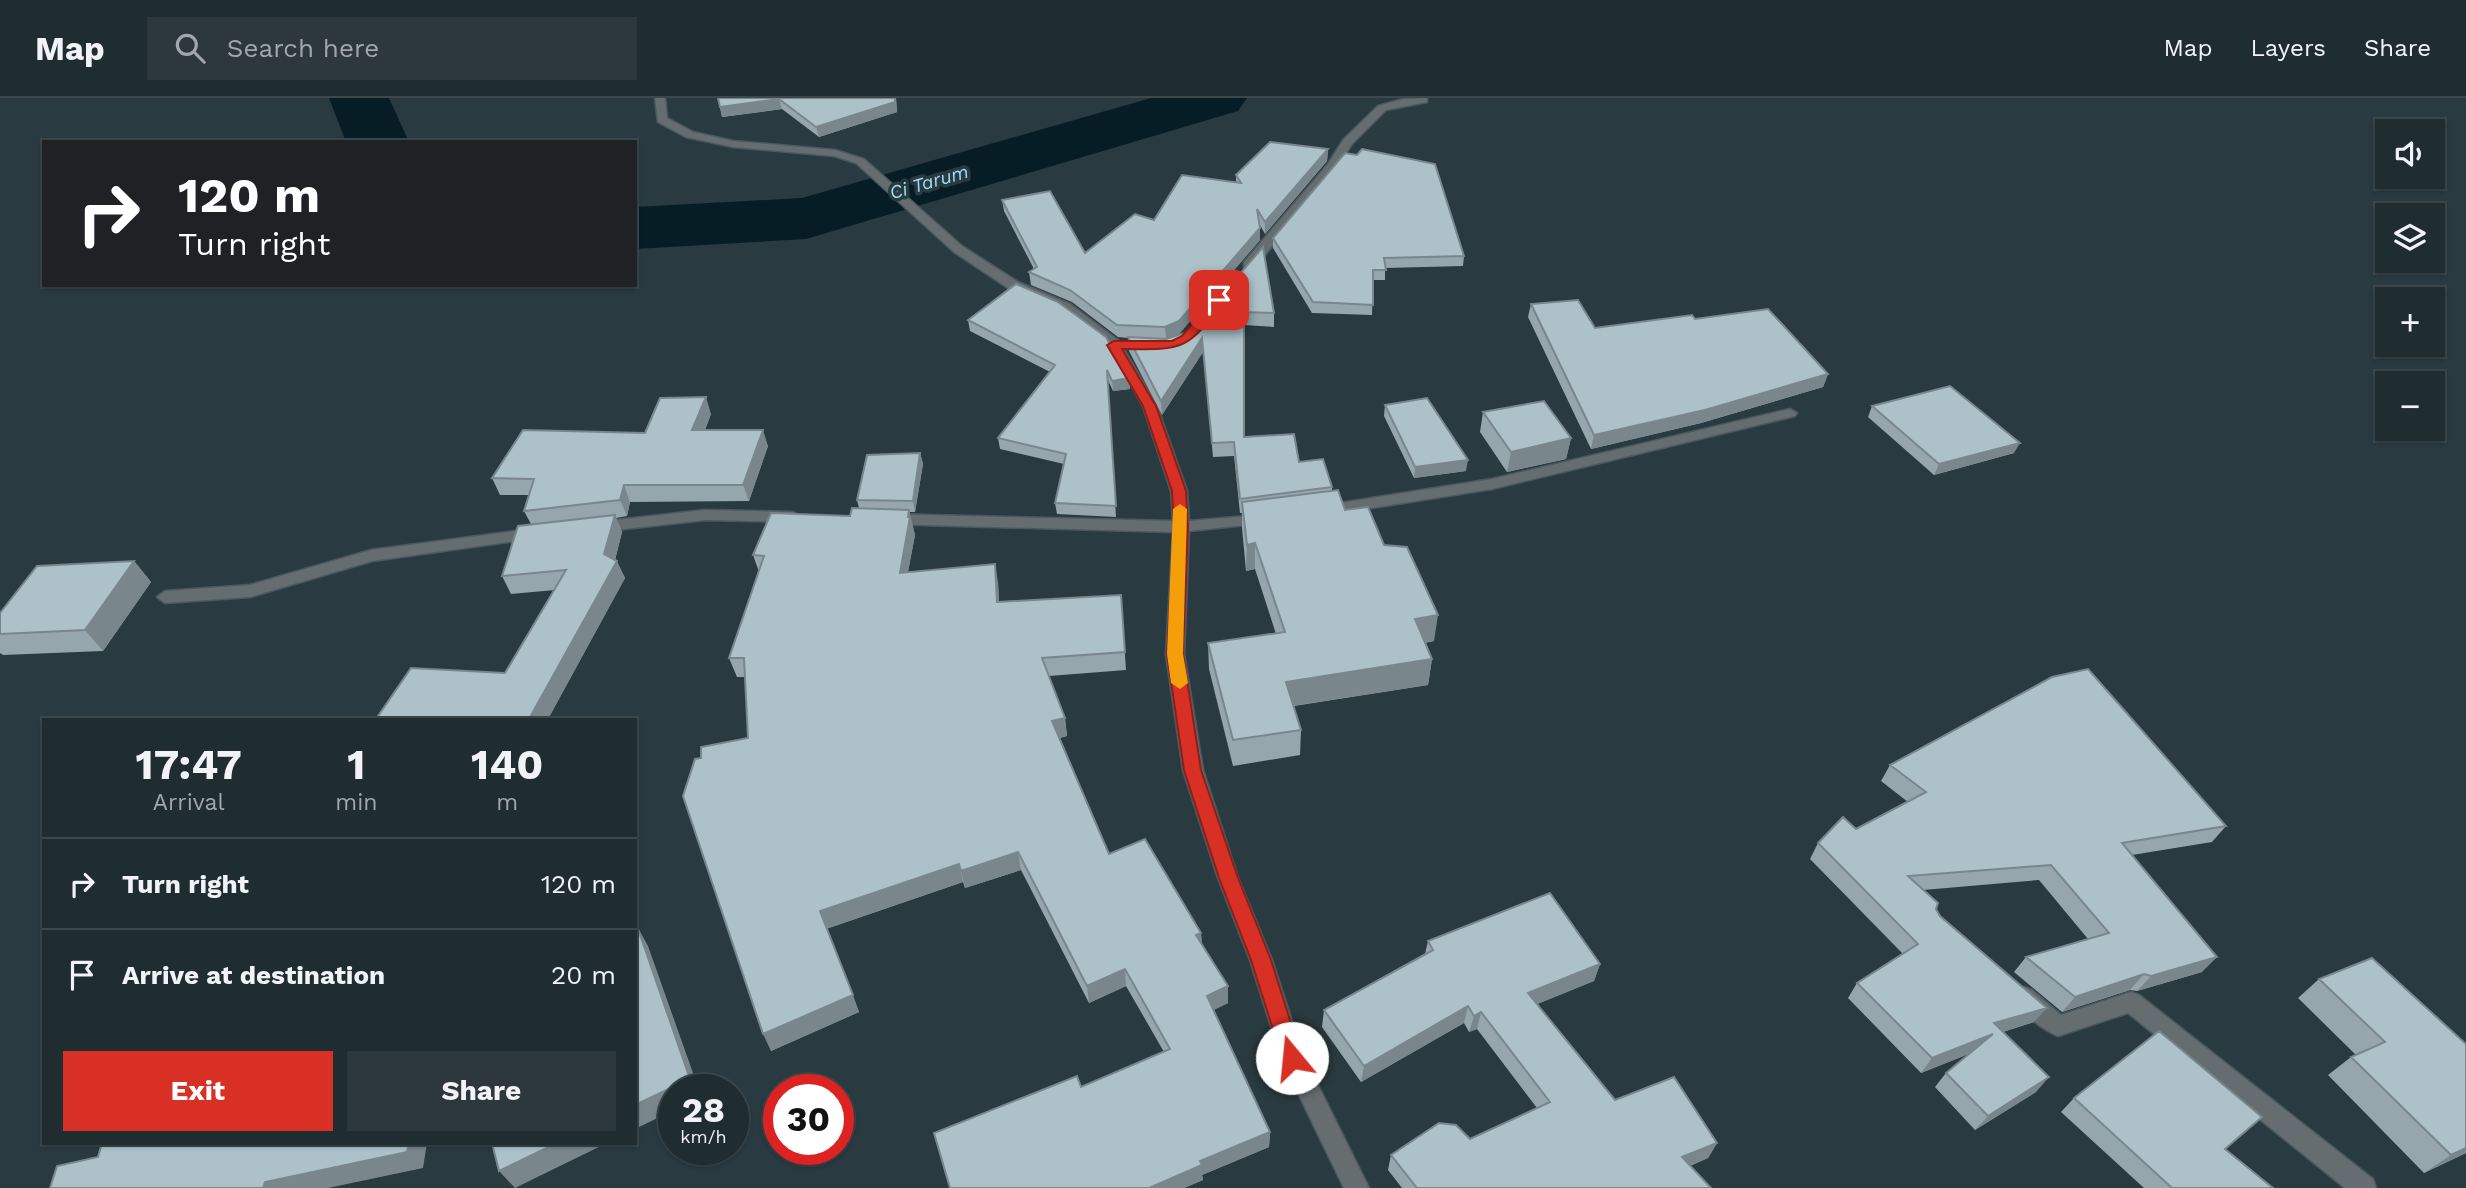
<!DOCTYPE html>
<meta charset="utf-8">
<style>
body{margin:0;font-family:"Work Sans",sans-serif;background:#2c383c;color:#f1f3f6;height:100vh;display:flex;flex-direction:column;font-size:26px;white-space:nowrap}
*{box-sizing:border-box;margin:0}
p{font-size:23px;color:#a1a7ab}
.icon{flex:none;width:38px;height:38px;fill:none;stroke:currentColor;stroke-width:2;stroke-linecap:round;stroke-linejoin:round}
.map{position:relative;flex:1;overflow:hidden}
.sheet{position:absolute;left:42px;top:620px;width:595px;height:427px;display:flex;flex-direction:column;background:#1f2c30;border-radius:0px;box-shadow:0 2px 5px #0004,0 0 0 2px #3c484c}
.sheet>*{flex:none}
.guide{position:absolute;left:42px;top:42px;width:595px;height:147px;border-radius:0px;box-shadow:0 2px 5px #0004,0 0 0 2px #3c484c;background:#202124;color:#fff;overflow:hidden}
.buttons{position:absolute;left:2375px;top:21px;display:grid;gap:14px}
.buttons a{display:grid;place-items:center;width:70px;height:70px;border-radius:0px;background:#1f2c30;box-shadow:0 2px 5px #0004,0 0 0 2px #3c484c;font-size:35px}
.speed{position:absolute;left:658px;top:976px;display:flex;gap:14px;font-size:35px;font-weight:700;text-align:center}
.speed>*{display:grid;place-content:center;width:91px;height:91px;border-radius:50%;background:#1f2c30;box-shadow:0 2px 5px #0004,0 0 0 2px #3c484c;line-height:1}
.speed small{font-size:18px;font-weight:400}
.speed .limit{border:10px solid #d22;background:#fff;color:#111}
.pin{position:absolute;display:grid;place-items:center;width:60px;height:60px;color:#fff;margin:-30px;border-radius:14px;box-shadow:0 4px 10px #0006}
.me{position:absolute;width:77px;margin:-38px;rotate:343deg;stroke-linejoin:round;filter:drop-shadow(0 0 5px #0008)}
.turn{display:flex;align-items:center;gap:24px;height:147px;padding:0 21px;font-size:32px}
.turn .icon{width:91px;height:91px;stroke-width:2.5}
.turn b{display:block;font-size:49px;line-height:60px}
.eta{display:flex;justify-content:space-evenly;align-items:center;height:119px;text-align:center}
.eta b{font-size:42px;font-weight:700;line-height:49px}
.button{display:flex;gap:14px;margin-top:auto;padding:14px 21px}
.button a{flex:1;height:80px;border-radius:0px;background:#d93025;color:#fff;font-size:28px;font-weight:700;line-height:80px;text-align:center}
.button a+a{background:#2c383c;color:#f1f3f6}
ul{padding:0;list-style:none}
li{display:flex;align-items:center;gap:21px;height:91px;padding:0 21px;border-top:2px solid #3c484c}
li div{flex:1}
li b{display:block;font-size:26px}
li em{font-style:normal}
header{display:flex;align-items:center;gap:42px;box-sizing:border-box;height:98px;padding:0 35px;background:#1f2c30;border-bottom:2px solid #3c484c}
header strong{font-size:33px}
nav{display:flex;gap:38px;margin-inline-start:auto;font-size:24px}
.search{width:490px;height:63px;background:#2c383c;display:flex;align-items:center;gap:18px;box-sizing:border-box;padding:0 24px;border-radius:0px;color:#a1a7ab;font-size:26px}
.map>svg:first-child{display:block}
</style>
<header>
<strong>Map</strong>
<div class="search"><svg class="icon" aria-label="search" viewBox="0 0 24 24"><circle cx="10" cy="10" r="6"/><path d="M15 15l6 6"/></svg>Search here</div>
<nav><a>Map</a><a>Layers</a><a>Share</a></nav>
</header>
<div class="map">
<svg width="2466" height="1090" viewBox="0 0 2466 1090">
<rect width="100%" height="100%" fill="#293a40"/>
<g fill="none" stroke-linecap="round" stroke-linejoin="round">
<!-- river -->
<path fill="#061d26" fill-rule="evenodd" d="M329,0H389L409,44H346Z
M1151,0H1247L1238,13L806,141L635,151V109L802,100Z"/>
<!-- minor casing -->
<g stroke="#49595f" stroke-width="3">
<path id="minor" d="M655,0H665L667,20L693,34L733,43L835,52L864,61L962,148L1018,184L1070,206L1119,243L1157,308L1187,393L1189,423L1271,416L1273,420L1271,424L1265,425L1189,433L1184,556L1203,672L1238,780L1272,862L1303,957L1369,1090H1344L1281,960L1250,862L1218,780L1183,672L1166,556L1173,434L888,426L880,421L888,416L1173,423L1171,393L1143,308L1109,248L1060,212L1008,190L954,154L856,65L834,58L733,49L686,39L658,24Z
M1427,0V4L1386,12L1352,46L1337,70L1254,170H1244V164L1328,66L1343,42L1378,8L1403,1Z
M1790,311L1797,315L1795,318L1492,391L1321,418L1313,413L1321,408L1492,381Z
M705,412L793,414L801,419L793,424L705,422L598,434L590,429L598,424Z
M539,430L547,435L545,439L372,463L250,499L165,505L157,499L165,493L250,487L371,452Z
M2024,889L2032,892L2061,917L2131,894L2139,897L2373,1081L2376,1090H2345L2128,915L2058,938C2043,932 2020,914 2013,899L2016,892Z"/>
</g>
<!-- minor -->
<use href="#minor" fill="#656d70" fill-rule="evenodd"/>
</g>
<!-- wall -->
<path fill="#95a6ad" d="M718,0H896L897,14L819,39L782,11L722,19Z
M1328,51L1327,63L1265,136L1260,127V142L1179,236L1168,240L1191,233L1263,149L1274,215V229L1244,227V339L1299,364L1332,389V393L1345,412L1384,447L1434,543L1425,545L1432,561L1428,587L1294,608L1301,632L1300,657L1233,668L1209,571L1208,545L1276,536L1255,471L1246,473L1242,430V415H1240L1234,358L1213,359L1203,254L1162,317L1129,253L1128,240L1118,239L1072,204L1031,187L1029,174L1034,171L1004,113L1002,102L1085,155L1236,85V77Z
M1273,140L1464,158L1463,168L1385,170V182H1373L1372,217L1312,215L1273,150Z
M1531,206L1595,230L1695,221L1828,276L1823,289L1701,325L1591,351L1528,219Z
M968,222L1129,280L1130,291L1113,293L1108,282L1116,419L1057,416L1055,405L1064,366L1000,351L998,340L1050,274L970,233Z
M1385,307L1466,373L1414,380L1384,318Z
M1872,308L2014,355L1934,377L1868,319Z
M1483,314L1571,340L1566,361L1507,374L1480,334Z
M711,316L705,332L768,348L749,403L630,404L627,418L616,420L622,434L615,462L625,480L548,621H376L505,575L555,492L511,496L502,478L531,426L524,413L529,397H500L492,380Z
M920,355L923,366L915,414H909L915,437L908,474L998,484L999,504L1121,497L1126,572L1049,578L1065,620L1067,638L1060,640L1109,756L1201,835L1202,846L1228,905L1213,912L1270,1034L1269,1049L1202,1077L1203,1082L1184,1090H950L1081,989L1164,954L1126,888L1089,905L1021,772L965,790L963,784L826,831L859,914L771,953L701,660L748,640L745,579H737L729,560L759,474L753,457L850,418L859,410L857,402Z
M134,463L151,484L103,553L3,557L0,555V515Z
M1890,667L2226,728L2212,744L2132,757L2202,874L2137,893L2130,892L2062,914L2014,874L2026,859L2088,841L2039,782L1923,792L1940,818L2034,924L2003,934L2036,994L1975,1032L1935,989L1946,975L1971,955L1921,975L1848,900L1857,885L1903,856L1810,761L1818,745L1856,731L1908,704L1881,683Z
M1428,843L1600,866L1594,883L1537,906L1615,1002L1717,1045L1708,1060L1690,1068L1711,1090H1402L1388,1072L1391,1057L1470,1041L1537,1010L1477,931L1469,934L1464,925L1361,984L1322,929L1324,912L1425,856Z
M2319,881L2466,946V1055L2424,1075L2328,977L2351,959L2356,957L2298,900Z
M2074,1000L2225,1051L2273,1090H2144L2061,1014Z"/>
<!-- shaded-wall -->
<path fill="#79878d" d="M895,0H896L897,14L819,39L816,29Z
M779,1L782,11L722,19L720,9Z
M1328,51L1327,63L1265,136V124Z
M1260,130V142L1179,236L1166,241L1165,229Z
M1202,240L1203,254L1162,317L1161,303Z
M1828,276L1823,289L1701,325L1591,351L1594,337Z
M1129,280L1130,291L1113,293L1112,283Z
M706,299L711,316L698,348L692,332Z
M763,332L768,348L749,403L743,387Z
M1571,340L1566,361L1507,374L1511,354Z
M2020,345L2014,355L1934,377L1939,366Z
M920,355L923,366L915,414L913,403Z
M1468,362L1466,373L1414,380L1415,369Z
M624,387L630,404L627,418L620,402Z
M909,412L915,437L904,493L900,475Z
M615,417L622,434L613,470L617,463L625,480L548,621H529L604,456Z
M1255,445V471L1246,473L1247,447Z
M134,463L151,484L103,553L85,532Z
M995,466L998,484L1000,523L997,504Z
M1438,517L1434,543L1411,547L1415,521Z
M1432,561L1428,587L1285,609L1286,584Z
M1065,620L1067,638L1055,641L1052,623Z
M635,688L637,692L635,742Z
M1018,754L1021,772L965,790L961,773Z
M959,766L963,784L826,831L820,813Z
M637,828L648,848L699,992H674V1012L635,1031Z
M1201,835L1202,852L1196,837Z
M2217,859L2202,874L2137,893L2151,878Z
M1600,866L1594,883L1523,912L1528,895Z
M1125,871L1126,888L1089,905L1087,888Z
M2144,876L2130,892L2062,914L2075,899Z
M1228,888V905L1208,915L1207,898Z
M853,897L859,914L771,953L763,936Z
M1468,908L1464,925L1361,984L1364,968Z
M2047,910L2034,924L1992,937L1981,951L1921,975L1932,960L1994,925Z
M1481,914L1477,931L1469,934L1474,918Z
M2049,979L2036,994L1975,1032L1988,1018Z
M1270,1034L1269,1049L1202,1077L1203,1082L1184,1090H1149L1200,1063Z
M409,1045H427L423,1070L328,1090H263L265,1084Z
M557,1045H607L515,1090L499,1073Z
M1717,1045L1708,1060L1674,1074L1682,1059Z
M2466,1050V1055L2424,1075L2451,1057Z"/>
<!-- building -->
<path fill="#adc1c9" stroke="#79878d" stroke-width="2" d="M718,0H895V4L816,29L779,1L720,9Z
M1270,44L1328,51L1265,124L1257,111L1260,130L1179,223L1165,229L1117,227L1070,192L1029,174L1037,169L1002,102L1050,93L1085,155L1135,116L1154,122L1182,77L1241,85L1236,77Z
M1362,51L1435,66L1464,158L1384,160L1386,172H1373V207L1313,204L1273,140L1345,55L1357,57Z
M1263,149L1274,215L1244,214V339L1294,336L1299,364L1323,361L1332,389L1240,401L1234,344L1212,345L1202,240L1161,303L1128,239L1166,241L1191,233Z
M1016,186L1058,204L1106,239L1129,280L1112,283L1107,272L1116,408L1055,405L1066,356L998,340L1055,267L968,222Z
M1578,202L1595,230L1692,217L1695,221L1768,211L1828,276L1705,312L1594,337L1531,206Z
M1950,288L2020,345L1939,366L1872,308Z
M706,299L692,332H763L743,387H624L620,402L524,413L534,381L492,380L523,332L645,335L660,300Z
M1427,300L1468,362L1415,369L1385,307Z
M1544,303L1571,340L1511,354L1483,314Z
M920,355L913,403L857,402L867,357Z
M1338,392L1345,412L1368,409L1384,447L1407,449L1438,517L1415,521L1432,561L1286,584L1301,632L1233,642L1208,545L1285,534L1255,445L1247,447L1242,404Z
M852,410L909,412L908,419H910L900,475L995,466L997,504L1121,497L1125,554L1042,560L1065,620L1052,623L1109,756L1145,741L1201,835L1196,837L1228,888L1207,898L1270,1034L1200,1063L1202,1067L1149,1090H950L934,1035L1077,978L1081,989L1170,951L1125,871L1087,888L1018,754L961,773L959,766L820,813L853,897L763,936L683,698L695,661L701,660V649L748,640L744,560H729L764,458L753,457L771,415L850,418Z
M615,417L604,456L617,463L529,621H376L411,570L505,575L566,472L502,478L518,428Z
M134,463L85,532L0,536V515L37,468Z
M2088,571L2226,728L2122,745L2217,859L2151,878L2144,876L2075,899L2026,859L2109,835L2051,767L1908,778L1938,805L1936,811L1940,818L2047,910L1994,925L2049,979L1988,1018L1946,975L1993,936L1932,960L1857,885L1918,846L1818,745L1843,719L1856,731L1926,694L1890,667L2052,579Z
M1550,795L1600,866L1528,895L1615,1002L1674,979L1717,1045L1682,1059L1711,1090H1417L1391,1057L1439,1025L1456,1027L1470,1041L1550,1004L1481,914L1474,918L1468,908L1364,968L1324,912L1433,852L1428,843Z
M637,828L690,981L635,1007V832Z
M2372,860L2466,946V1050L2451,1057L2351,959L2385,944L2319,881Z
M2159,933L2262,1019L2225,1051L2273,1090H2172L2074,1000Z
M102,1045H409L407,1054L265,1084L263,1090H50L57,1068L98,1059Z
M492,1045H557L499,1073Z"/>
<!-- route -->
<path fill="#d93025" stroke="#8d1f18" stroke-width="2" d="M1219,199L1225,202C1187,253 1184,252 1122,251L1156,308L1186,393L1188,429L1183,556L1201,672L1238,780L1271,862L1302,960L1299,967L1292,969L1285,967L1282,960L1251,862L1219,780L1184,672L1167,556L1174,429L1172,393L1143,308L1107,247L1114,243H1172L1182,238L1215,200Z"/>
<!-- slow -->
<path fill="#f59e0b" d="M1180,406L1187,411L1183,556L1188,585L1180,591L1171,585L1167,556L1173,411Z"/>
<g text-anchor="middle" dominant-baseline="central" stroke-width="7" stroke-linejoin="round" paint-order="stroke">
<!-- far-water labels -->
<g font-size="19" font-style="italic" fill="#a2ddf5" stroke="#293a40">
<text transform="translate(929 84) rotate(-16)">Ci Tarum</text>
</g>
</g>
</svg>
<div class="buttons">
<a><svg class="icon" aria-label="sound" viewBox="0 0 24 24"><path d="M4 9h4l5-4v14l-5-4H4zM17 9q2 3 0 6"/></svg></a>
<a><svg class="icon" aria-label="layers" viewBox="0 0 24 24"><path d="M12 4l9 5-9 5-9-5zM3 14l9 5 9-5"/></svg></a>
<a>+</a>
<a>−</a>
</div>
<div class="speed"><div>28<small>km/h</small></div><div class="limit">30</div></div>
<div class="pin" style="left:1219px;top:202px;background:#d93025"><svg class="icon" aria-label="arrive" viewBox="0 0 24 24"><path d="M6 21V4h12l-3 4 3 4H6"/></svg></div>
<svg class="me" style="left:1292px;top:960px" viewBox="-20 -20 40 40"><circle r="19" fill="#fff"/><path d="M0-13L10 11 0 6-10 11z" fill="#d93025"/></svg>
<div class="guide">
<div class="turn"><svg class="icon" aria-label="right" viewBox="0 0 24 24"><path d="M7 20v-9h11M14 6l5 5-5 5"/></svg><div><b>120 m</b>Turn right</div></div>
</div>
<section class="sheet">
<div class="eta">
<div><b>17:47</b><p>Arrival</p></div>
<div><b>1</b><p>min</p></div>
<div><b>140</b><p>m</p></div>
</div>
<ul>
<li><svg class="icon" aria-label="right" viewBox="0 0 24 24"><path d="M7 20v-9h11M14 6l5 5-5 5"/></svg><div><b>Turn right</b></div><em>120 m</em></li>
<li><svg class="icon" aria-label="arrive" viewBox="0 0 24 24"><path d="M6 21V4h12l-3 4 3 4H6"/></svg><div><b>Arrive at destination</b></div><em>20 m</em></li>
</ul>
<div class="button"><a>Exit</a><a>Share</a></div>
</section>
</div>
